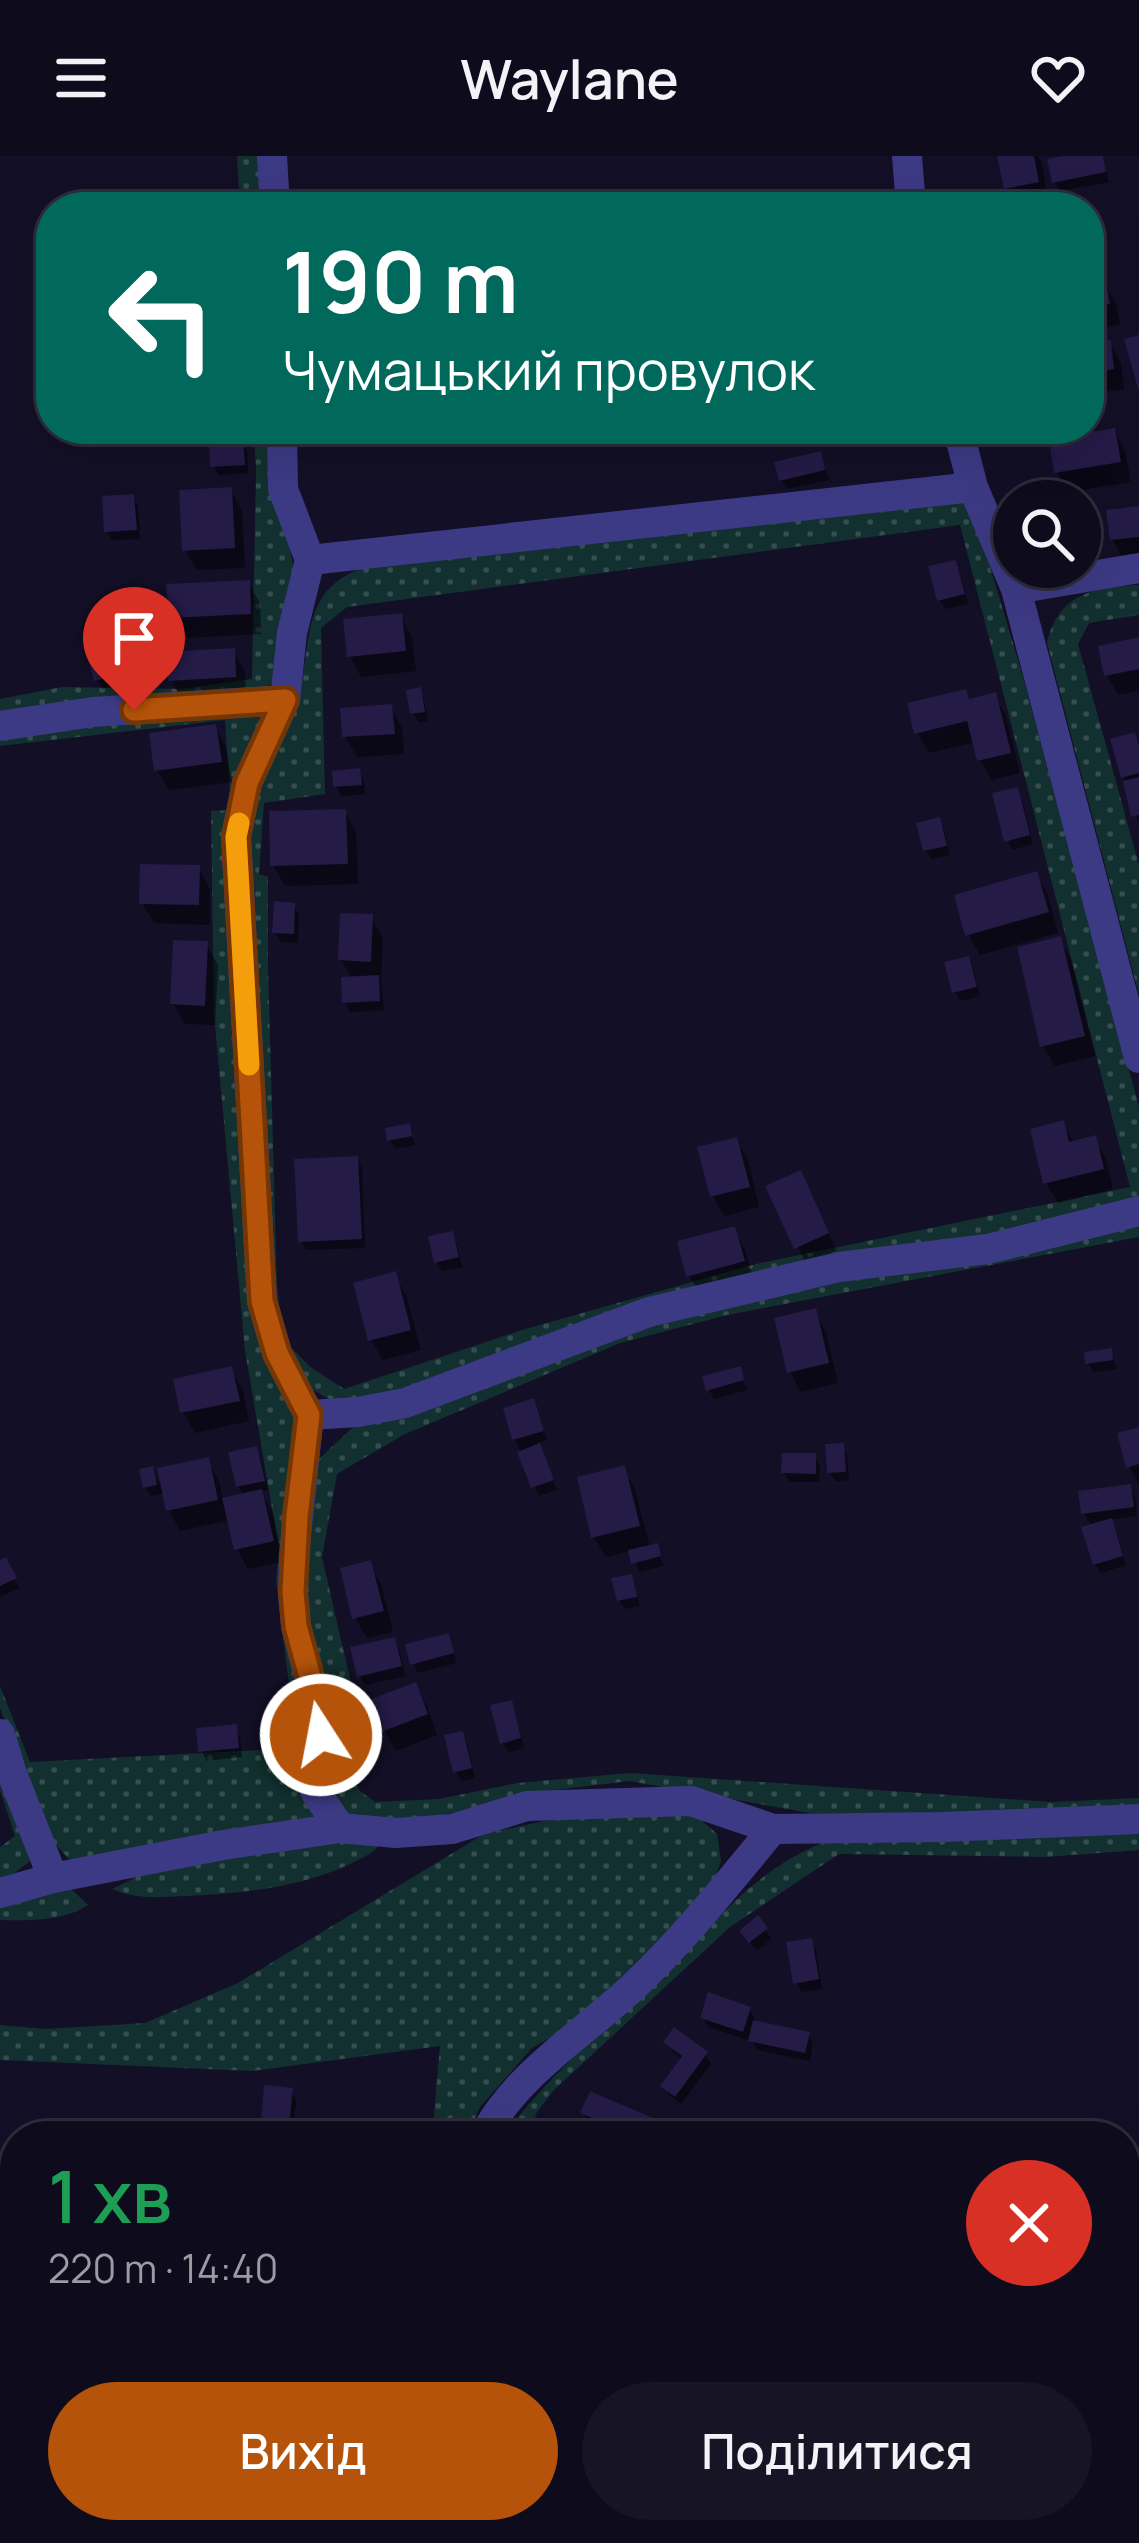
<!DOCTYPE html>
<html lang="uk">
<meta charset="utf-8">
<style>
body{margin:0;font-family:Manrope,sans-serif;background:#171425;color:#f1f3f6;height:100vh;display:flex;flex-direction:column;font-size:45px;white-space:nowrap}
*{box-sizing:border-box;margin:0}
p{font-size:39px;color:#9b9ba3}
.icon{flex:none;width:66px;height:66px;fill:none;stroke:currentColor;stroke-width:2;stroke-linecap:round;stroke-linejoin:round}
.map{position:relative;flex:1;overflow:hidden}
.drawer{position:absolute;left:0px;top:1965px;width:1140px;height:423px;display:flex;flex-direction:column;background:#0e0b1c;border-radius:48px 48px 0 0;box-shadow:0 12px 48px #0002,0 0 0 3px #2e2b3b}
.drawer>*{flex:none}
.top-card{position:absolute;left:36px;top:36px;width:1068px;height:252px;border-radius:48px;box-shadow:0 12px 48px #0002,0 0 0 3px #2e2b3b;background:#00695c;color:#fff;overflow:hidden}
.buttons{position:absolute;left:993px;top:324px;display:grid;gap:24px}
.buttons a{display:grid;place-items:center;width:108px;height:108px;border-radius:50%;background:#0e0b1c;box-shadow:0 12px 48px #0002,0 0 0 3px #2e2b3b;font-size:60px}
.pin{position:absolute;display:grid;place-items:center;width:102px;height:102px;color:#fff;margin:-123px -51px;border-radius:50% 50% 50% 0;rotate:-45deg;box-shadow:0 0 12px #0007}
.pin .icon{rotate:45deg}
.me{position:absolute;width:132px;margin:-66px;rotate:349deg;stroke-linejoin:round;filter:drop-shadow(0 0 9px #0008)}
.turn{display:flex;align-items:center;gap:42px;height:252px;padding:0 48px;font-size:54px}
.turn .icon{width:156px;height:156px;stroke-width:2.5}
.turn b{display:block;font-size:84px;line-height:102px}
.round{display:grid;place-items:center;flex:none;width:126px;height:126px;border-radius:63px;background:#171425}
.summary{display:flex;align-items:center;justify-content:space-between;height:204px;padding:0 48px}
h1{font-size:72px;font-weight:600;line-height:90px;color:#1e9e55}
.cta{display:flex;gap:24px;margin-top:auto;padding:24px 48px}
.cta a{flex:1;height:138px;border-radius:72px;background:#b45309;color:#fff;font-size:48px;font-weight:600;line-height:138px;text-align:center}
.cta a+a{background:#171425;color:#f1f3f6}
header{display:flex;justify-content:space-between;align-items:center;height:156px;padding:0 48px;background:#0e0b1c;font-size:54px;font-weight:600}
.map>svg:first-child{display:block}
</style>
<header><svg class="icon" aria-label="menu" viewBox="0 0 24 24"><path d="M4 6h16M4 12h16M4 18h16"/></svg>Waylane<svg class="icon" aria-label="heart" viewBox="0 0 24 24"><path d="M12 20l-8-8c-3-5 5-10 8-4 3-6 11-1 8 4z"/></svg></header>
<div class="map">
<svg width="1139" height="2387" viewBox="0 0 1139 2387">
<defs>
<pattern id="grass-dots" width="8" height="8" patternUnits="userSpaceOnUse" patternTransform="scale(3)"><rect width="8" height="8" fill="#12302f"/><path d="M2 2h.1M6 6h.1" fill="none" stroke="#344d4e" stroke-width="1.8" stroke-linecap="round"/></pattern>
</defs>
<rect width="100%" height="100%" fill="#130f26"/>
<!-- grass -->
<path fill="url(#grass-dots)" fill-rule="evenodd" d="M237,0H265L267,51H240Z
M253,273H274L285,366L294,414L275,527L248,539L0,562V543L62,531L182,533L252,523L256,312Z
M954,345L966,348L974,357L1021,514L1139,951V1049L977,1089L822,1110L662,1150L590,1170L383,1246C374,1247 364,1250 355,1249C328,1248 295,1226 282,1200C279,1192 278,1182 275,1174C256,1104 262,1028 258,955C253,862 239,766 244,672C247,619 288,578 301,528C308,499 306,466 323,440C344,411 380,407 412,400ZM960,369L1130,1031L756,1108L522,1174L344,1233L309,1210L283,1183L277,1129L268,812V721L259,718L264,647L325,638L321,472L347,451Z
M1139,429V459L1089,467L1078,488L1139,709V839L1047,487C1059,437 1092,432 1139,429Z
M263,559L246,615L249,1085L295,1254L322,1662L70,1704L48,1681L0,1552V1530L30,1606L297,1592L276,1425L279,1393L245,1195L214,858L211,655L231,654L225,564L0,590V578L31,573Z
M1139,1065V1081L727,1159L620,1187L403,1279L337,1318L322,1401L370,1610L354,1621L360,1635L375,1646L439,1643L518,1627L630,1617L1052,1646L1139,1642V1657H810L629,1625L554,1634L458,1656L417,1663L362,1665L331,1649L299,1434L319,1303L350,1274L362,1266L654,1163Z
M0,1593L28,1679L29,1706L8,1722L0,1724V1691L15,1680L0,1634Z
M675,1653L699,1662L717,1678L721,1705L708,1740L575,1868L532,1892L480,1951L467,1980H432L440,1890L252,1915L0,1904V1869L46,1873L145,1867L238,1827L484,1678L544,1665L627,1654Z
M1139,1675V1694L1045,1701L839,1698L730,1771L554,1934L537,1956L528,1980H504C545,1922 601,1877 653,1828C706,1777 752,1714 823,1687Z
M322,1682L378,1690L374,1695C318,1730 250,1737 186,1740C160,1741 137,1744 112,1733L145,1717Z
M71,1733L88,1749C65,1765 27,1765 0,1764V1746Z"/>
<!-- shadow -->
<path fill="#0007" d="M1000,0H1038L1042,7L1048,46L1018,51L1007,32Z
M1078,0H1102L1109,26L1060,35L1055,26Z
M1104,127L1116,148L1120,168L1089,174V130Z
M1109,187L1121,207L1124,233L1089,238V190Z
M1114,275L1125,295L1131,326L1069,336L1057,316Z
M167,281L168,287L155,288L152,282Z
M242,285L247,295L248,317L219,319L213,310Z
M820,299L829,324L787,333L781,324Z
M230,334L242,354L245,412L197,414L185,394Z
M133,341L138,350L140,383L112,384L107,375Z
M1139,353V402L1124,404L1112,383Z
M954,407L960,416L968,448L945,453L940,444Z
M248,427L260,447L261,478L183,482L172,461Z
M401,461L412,481L416,515L361,521L350,500Z
M1139,485V535L1118,539L1107,519Z
M233,495L245,516L246,541L183,545L171,524Z
M121,500L130,525L102,533L97,523Z
M419,535L424,544L428,565L419,566L413,557Z
M994,539L1006,560L1020,617L992,624L980,604L976,586L929,597L917,577L970,546Z
M391,552L402,572L404,598L357,601L345,580Z
M215,572L226,592L232,626L169,634L157,614Z
M1133,579L1139,590V668L1124,621Z
M358,615L364,625L365,638L342,640L336,631Z
M1017,634L1022,644L1033,688L1012,694L1007,684Z
M345,656L356,677L358,728L285,730L273,709Z
M938,664L944,673L950,699L931,703L926,694Z
M198,712L210,733V769L154,767L142,747Z
M1036,719L1048,739L1058,777L980,799L968,778Z
M293,750L299,759L298,787L281,786L275,777Z
M371,761L383,782L381,828L384,854L350,856L345,846L353,823L341,804Z
M1060,784L1071,804L1095,900L1055,910L1043,890Z
M206,788L218,809L215,869L185,868L173,848Z
M967,803L973,812L980,840L960,845L955,836Z
M1062,968L1074,987L1094,982L1106,1003L1113,1033L1058,1047L1046,1027Z
M408,970L415,989L395,993L390,984Z
M736,984L748,1004L759,1051L724,1060L713,1040Z
M357,1003L362,1012L365,1092L306,1094L301,1085Z
M769,1032L811,1038L838,1099L808,1112Z
M733,1073L745,1094L754,1126L701,1140L689,1119Z
M452,1078L457,1088L462,1111L442,1115L437,1106Z
M394,1119L406,1139L421,1194L383,1204L371,1184Z
M814,1155L826,1176L838,1227L801,1236L790,1215Z
M1110,1195L1117,1213L1093,1216L1088,1207Z
M739,1213L747,1234L714,1243L709,1233Z
M231,1214L243,1234L249,1265L195,1277L183,1256Z
M538,1255L547,1284L537,1287L557,1334L539,1340L515,1283Z
M1139,1274V1328L1129,1310Z
M842,1290L847,1299L849,1324L836,1326L830,1316Z
M256,1293L261,1303L268,1334L260,1336L273,1357L283,1406L248,1413L237,1393L230,1364L180,1375L169,1354L165,1337L151,1340L145,1331L151,1313L164,1335L207,1305L219,1325L223,1345L244,1340L238,1330Z
M814,1300L820,1309L819,1326H790L784,1317Z
M624,1313L635,1333L650,1392L656,1391L664,1410L639,1416L631,1395L606,1401L594,1381Z
M1129,1331L1135,1341L1137,1360L1109,1364L1116,1375L1126,1409L1101,1417L1095,1408L1092,1371L1084,1357Z
M5,1405L19,1432L0,1441V1407Z
M369,1408L381,1428L393,1476L367,1482L355,1462Z
M630,1421L640,1450L625,1453L619,1444Z
M447,1481L457,1507L418,1517L413,1507Z
M393,1484L399,1493L405,1520L365,1529L360,1520Z
M415,1530L427,1550L437,1579L396,1595L384,1574Z
M510,1547L515,1557L524,1592L508,1596L503,1587Z
M235,1571L240,1581L242,1601L207,1605L201,1595Z
M462,1578L467,1587L475,1622L461,1625L456,1616Z
M766,1774L771,1783L757,1795L749,1785Z
M810,1785L816,1795L822,1833L802,1836L796,1827Z
M749,1853L755,1863L754,1867L808,1879L813,1888L810,1905L757,1894L749,1880L748,1884L708,1871L703,1861Z
M667,1886L705,1898L711,1908L681,1948L669,1939L664,1930L683,1903L672,1895Z
M291,1935L296,1944L293,1978L269,1976L264,1966Z
M584,1957L651,1964L660,1980H601L595,1978Z
M513,2373H572L573,2387H515Z
M637,2373H663L662,2387H642Z"/>
<!-- building -->
<path fill="#241b47" d="M997,0H1034L1039,26L1004,33Z
M1062,0H1103L1106,16L1052,27L1047,3Z
M1106,124L1110,148L1089,152V127Z
M1139,179V233H1138L1124,183Z
M1111,184L1114,213L1089,217V187Z
M1115,272L1121,306L1054,317L1049,283Z
M243,282L245,309L210,311L209,284Z
M821,295L825,314L779,325L774,306Z
M232,331L235,392L182,395L179,334Z
M134,338L137,374L104,376L102,340Z
M1139,350V381L1110,384L1106,354Z
M956,404L965,438L937,445L928,410Z
M250,424L251,458L169,462L166,428Z
M402,457L406,495L347,501L343,463Z
M1139,481V513L1104,520L1098,490Z
M235,492L236,521L168,525L167,496Z
M122,497L127,516L94,525L89,505Z
M421,531L425,556L410,558L406,534Z
M966,533L969,543L996,536L1011,597L977,605L967,565L914,578L907,547Z
M392,548L395,578L342,581L340,552Z
M216,568L222,606L154,615L149,577Z
M1135,576L1139,590V617L1121,622L1110,583Z
M360,612L362,629L333,631L332,615Z
M1139,621V659L1131,661L1123,625Z
M1018,631L1030,679L1004,686L992,637Z
M346,653L348,708L270,710L269,655Z
M940,661L947,690L923,695L916,667Z
M140,708L200,709L199,749L139,748Z
M1037,715L1049,756L965,780L954,739Z
M274,745L295,747L294,778L272,777Z
M340,757L373,758L371,806L338,804Z
M1061,780L1085,880L1040,891L1017,791Z
M173,784L208,785L205,850L170,848Z
M969,800L977,831L952,837L944,806Z
M379,819L380,845L342,847L341,821Z
M1064,964L1069,986L1096,979L1104,1013L1043,1028L1030,973Z
M410,967L412,980L387,985L385,972Z
M737,981L750,1031L710,1041L697,991Z
M358,1000L362,1083L298,1086L294,1003Z
M801,1014L829,1077L794,1093L765,1030Z
M735,1070L745,1105L686,1121L677,1085Z
M453,1075L459,1101L434,1107L428,1080Z
M396,1115L411,1174L368,1185L353,1127Z
M816,1152L829,1207L787,1217L774,1162Z
M1112,1192L1113,1204L1085,1208L1084,1196Z
M232,1210L240,1245L180,1257L173,1223Z
M741,1210L744,1224L706,1235L702,1220Z
M534,1242L544,1275L512,1284L503,1252Z
M1139,1271V1308L1126,1312L1117,1277Z
M540,1287L554,1324L531,1332L517,1296Z
M844,1287L846,1316L827,1317L825,1288Z
M257,1290L265,1325L236,1331L228,1296Z
M782,1297H816V1318L781,1317Z
M209,1301L218,1344L166,1355L157,1312Z
M625,1309L640,1370L591,1382L577,1321Z
M153,1310L157,1329L143,1332L139,1313Z
M1131,1328L1134,1351L1081,1358L1078,1335Z
M262,1333L274,1385L234,1394L222,1342Z
M1112,1362L1123,1400L1093,1409L1081,1371Z
M658,1387L661,1400L631,1408L628,1394Z
M6,1401L17,1422L0,1430V1404Z
M371,1404L384,1455L352,1463L340,1412Z
M632,1418L637,1441L617,1445L611,1422Z
M449,1477L454,1497L410,1509L405,1488Z
M395,1481L402,1510L357,1521L350,1491Z
M416,1526L428,1558L381,1576L369,1544Z
M512,1544L521,1582L500,1588L490,1549Z
M237,1568L239,1592L198,1596L196,1572Z
M463,1575L472,1612L453,1617L444,1579Z
M758,1759L768,1772L749,1787L739,1775Z
M812,1782L819,1823L793,1828L786,1786Z
M708,1836L751,1851L743,1876L700,1862Z
M753,1864L810,1876L805,1897L748,1885Z
M674,1871L708,1896L675,1941L660,1930L682,1900L663,1886Z
M264,1929L293,1932L289,1970L261,1967Z
M590,1935L653,1962L646,1980H634L580,1957Z
M267,2373H289L292,2387H270Z
M319,2373H353L351,2387H317Z
M510,2373H563L562,2386L509,2383Z"/>
<g fill="none" stroke-linecap="round" stroke-linejoin="round">
<!-- minor -->
<path stroke="#3d3a85" stroke-width="30" d="M272,0L275,51
M907,0L911,51
M282,273L283,333L310,404L292,477L285,544L247,627L236,681L262,1145L277,1197L309,1259L294,1398L293,1437L296,1470L319,1560L321,1579L315,1635L340,1672
M958,273L973,331L1016,433L1139,902
M310,404L973,331
M1016,433L1139,412
M0,570L93,556L285,544
M309,1259L358,1256L405,1247L649,1156L839,1111L988,1093L1139,1055
M0,1578L11,1615L53,1722
M0,1737L53,1722L223,1689L340,1672L396,1677L452,1673L527,1650L691,1645L773,1673L942,1671L1139,1663
M484,1980C514,1920 584,1877 633,1831C684,1783 728,1727 773,1673
M448,2387V2373"/>
</g>
<g fill="none" stroke-linecap="round" stroke-linejoin="round">
<!-- route casing -->
<g stroke="#753606" stroke-width="30">
<path id="route" d="M134,554L285,544L247,627L236,681L262,1145L277,1197L309,1259L297,1360L293,1436L296,1470L315,1539L321,1579"/>
</g>
<!-- route -->
<use href="#route" stroke="#b45309" stroke-width="21"/>
<!-- slow -->
<path stroke="#f59e0b" stroke-width="21" d="M239,667L236,681L249,909"/>
</g>
</svg>
<div class="buttons">
<a><svg class="icon" aria-label="search" viewBox="0 0 24 24"><circle cx="10" cy="10" r="6"/><path d="M15 15l6 6"/></svg></a>
</div>
<div class="pin" style="left:134px;top:554px;background:#d93025"><svg class="icon" aria-label="arrive" viewBox="0 0 24 24"><path d="M6 21V4h12l-3 4 3 4H6"/></svg></div>
<svg class="me" style="left:321px;top:1579px" viewBox="-20 -20 40 40"><circle r="17" fill="#b45309" stroke="#fff" stroke-width="3"/><path d="M0-11L8 9 0 5-8 9z" fill="#fff"/></svg>
<div class="top-card">
<div class="turn"><svg class="icon" aria-label="left" viewBox="0 0 24 24"><path d="M17 20v-9H6M10 6l-5 5 5 5"/></svg><div><b>190 m</b>Чумацький провулок</div></div>
</div>
<section class="drawer">
<div class="summary"><div><h1>1 хв</h1><p>220 m · 14:40</p></div><a class="round" style="background:#d93025;color:#fff"><svg class="icon" aria-label="close" viewBox="0 0 24 24"><path d="M6 6l12 12M18 6L6 18"/></svg></a></div>
<div class="cta"><a>Вихід</a><a>Поділитися</a></div>
</section>
</div>
